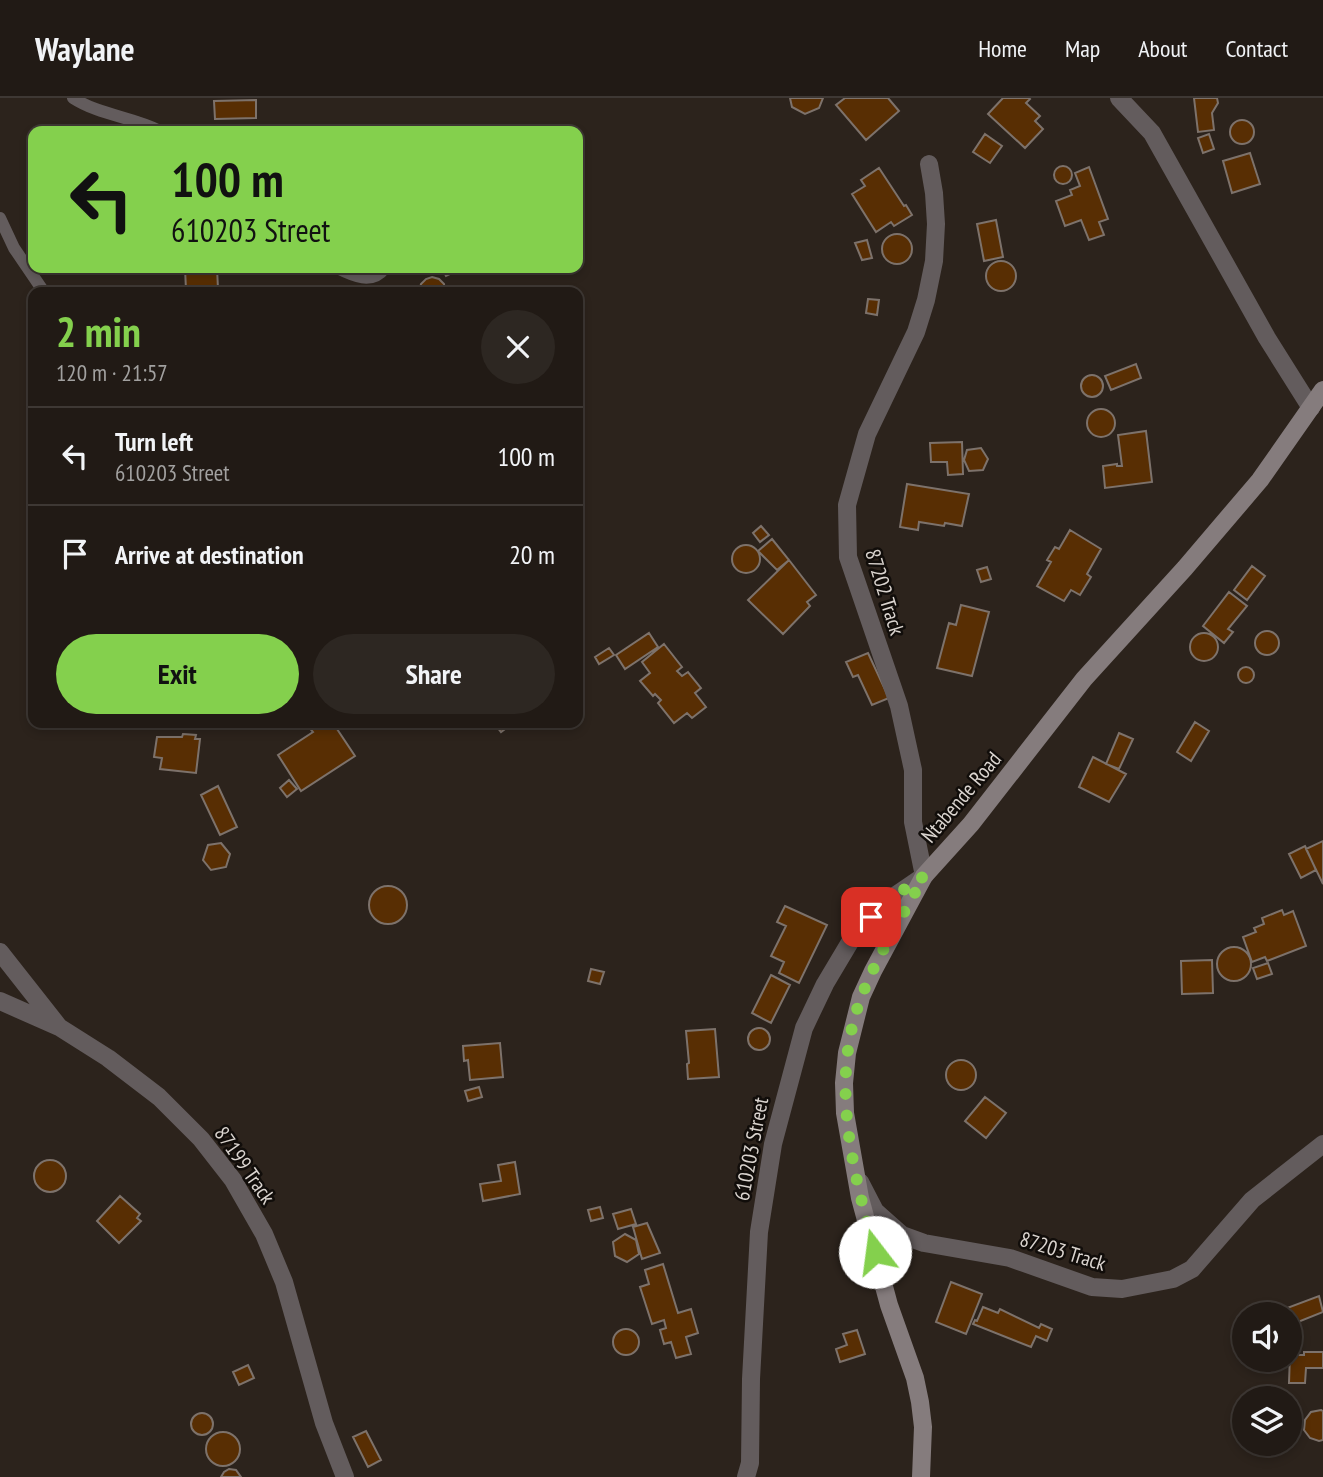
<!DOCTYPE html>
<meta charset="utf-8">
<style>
body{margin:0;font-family:"PT Sans Narrow",sans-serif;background:#2d2722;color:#f1f3f6;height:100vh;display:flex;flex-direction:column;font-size:26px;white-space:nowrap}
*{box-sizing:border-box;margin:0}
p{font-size:23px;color:#a2a1a0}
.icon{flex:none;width:38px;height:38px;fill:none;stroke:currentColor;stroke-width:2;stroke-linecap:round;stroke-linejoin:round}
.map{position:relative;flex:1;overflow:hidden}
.panel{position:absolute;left:28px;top:189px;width:555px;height:441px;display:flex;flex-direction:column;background:#211a15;border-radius:14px;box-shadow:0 4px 10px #0003,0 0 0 2px #3e3834}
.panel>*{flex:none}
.banner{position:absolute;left:28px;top:28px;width:555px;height:147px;border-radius:14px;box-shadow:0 4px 10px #0003,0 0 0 2px #3e3834;background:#84d04d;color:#111;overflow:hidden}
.controls{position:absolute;left:1232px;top:1204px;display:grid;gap:14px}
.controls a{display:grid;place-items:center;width:70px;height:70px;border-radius:50%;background:#211a15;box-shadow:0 4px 10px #0003,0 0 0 2px #3e3834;font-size:35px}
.pin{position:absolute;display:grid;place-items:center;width:60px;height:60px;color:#fff;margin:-30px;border-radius:14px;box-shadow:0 4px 10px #0006}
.me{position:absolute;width:77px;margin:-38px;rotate:345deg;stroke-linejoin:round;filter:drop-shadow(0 0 5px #0008)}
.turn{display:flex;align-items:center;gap:24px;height:147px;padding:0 28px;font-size:32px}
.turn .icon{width:91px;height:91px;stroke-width:2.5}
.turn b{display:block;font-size:49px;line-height:60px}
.round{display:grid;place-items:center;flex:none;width:74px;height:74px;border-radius:37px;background:#2d2722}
.head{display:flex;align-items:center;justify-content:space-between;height:119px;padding:0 28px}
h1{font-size:42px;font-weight:700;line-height:52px;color:#84d04d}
.cta{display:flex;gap:14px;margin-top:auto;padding:14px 28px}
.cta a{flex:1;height:80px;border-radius:42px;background:#84d04d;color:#111;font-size:28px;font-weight:700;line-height:80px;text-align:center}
.cta a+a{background:#2d2722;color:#f1f3f6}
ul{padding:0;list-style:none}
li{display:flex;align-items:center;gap:21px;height:98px;padding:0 28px;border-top:2px solid #3e3834}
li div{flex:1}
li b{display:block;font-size:26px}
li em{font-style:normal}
header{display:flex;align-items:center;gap:42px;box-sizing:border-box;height:98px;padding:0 35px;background:#211a15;border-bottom:2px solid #3e3834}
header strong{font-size:33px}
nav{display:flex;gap:38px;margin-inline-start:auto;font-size:24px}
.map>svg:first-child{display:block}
</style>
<header>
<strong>Waylane</strong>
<nav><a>Home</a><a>Map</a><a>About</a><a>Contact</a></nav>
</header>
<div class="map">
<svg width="1323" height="1379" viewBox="0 0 1323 1379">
<rect width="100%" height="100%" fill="#2c231c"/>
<!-- building -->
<path fill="#582e03" stroke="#7d726b" stroke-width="2" d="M790,0H823L819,10L805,16L792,9Z
M845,0H888L899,13L866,42L836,7Z
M1003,0H1029L1030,1L1026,5L1040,18L1035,23L1043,31L1025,50L988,16Z
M1194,0H1217L1218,5L1212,15L1214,32L1198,34Z
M256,2V20L215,21L214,3Z
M1230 34a12 12 0 1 1 24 0a12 12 0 1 1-24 0Z
M985,36L1002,48L990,65L973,54Z
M1209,36L1214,51L1203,55L1198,40Z
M1250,55L1260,86L1232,95L1223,63Z
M1054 77a9 9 0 1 1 18 0a9 9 0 1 1-18 0Z
M1089,69L1108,121L1099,124L1104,137L1089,142L1081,122L1065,128L1056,103L1072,97L1070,92L1080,88L1075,75Z
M879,70L904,108L906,107L912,117L894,128L891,124L876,134L852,96L865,88L861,82Z
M996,122L1003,159L984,163L977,126Z
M882 151a15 15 0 1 1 30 0a15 15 0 1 1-30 0Z
M867,142L872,160L862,162L855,145Z
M986 178a15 15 0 1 1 30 0a15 15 0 1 1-30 0Z
M185,170H217L218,191L186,192Z
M442,170H462L446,178Z
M432,179L439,181L444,186L445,194H419L421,186L426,181Z
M868,201L879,202L877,217L866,215Z
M1136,266L1141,280L1111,292L1105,278Z
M1081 288a11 11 0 1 1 22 0a11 11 0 1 1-22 0Z
M1087 325a14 14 0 1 1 28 0a14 14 0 1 1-28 0Z
M1146,333L1152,384L1105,390L1103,368L1117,366V368H1122L1118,337Z
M962,344L963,376L948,377L947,364H931L930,345Z
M981,350L988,361L983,372L969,373L964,362L967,352Z
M907,386L969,396L962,428L945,425L944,428L919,424L918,432L900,429Z
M761,428L769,437L760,444L753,435Z
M1070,432L1101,451L1087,476L1091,479L1080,497L1071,492L1064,503L1037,488L1051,464L1047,462L1055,449L1059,451Z
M772,441L789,462L777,472L758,453Z
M732 461a14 14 0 1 1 28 0a14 14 0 1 1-28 0Z
M789,462L816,497L807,504L810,508L783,536L748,502Z
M1252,468L1265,478L1247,502L1234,492Z
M987,469L991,481L981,484L977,472Z
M1229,494L1247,508L1228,531L1233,534L1224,545L1203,528Z
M961,507L989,514L972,578L937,570L949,525L956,527Z
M1255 545a12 12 0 1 1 24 0a12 12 0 1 1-24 0Z
M649,535L658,549L625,571L616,557Z
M1190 549a14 14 0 1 1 28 0a14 14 0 1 1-28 0Z
M664,546L682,569L677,573L682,578L688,574L701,590L695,595L706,609L692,620L687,615L674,625L658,605L661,602L655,596L653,598L640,583L650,575L642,564Z
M609,550L614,557L599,566L595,559Z
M868,555L889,600L872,607L858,577L853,579L846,564Z
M1238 577a8 8 0 1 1 16 0a8 8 0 1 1-16 0Z
M1195,624L1209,633L1191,663L1177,654Z
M313,625H333L355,658L301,693L278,657L313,634L308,628Z
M494,625H507L509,628L501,634Z
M1119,635L1133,641L1119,671L1106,666Z
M183,636L196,637L195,641H200L196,675L160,671L162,660L154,659L157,639H182Z
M1093,659L1126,676L1109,704L1079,689Z
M289,682L297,691L287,699L280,690Z
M218,688L237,729L220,737L201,697Z
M1323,743V786L1306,751Z
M221,745L230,756L226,769L211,772L203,762L208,747Z
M1305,748L1316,772L1301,780L1289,756Z
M369 807a19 19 0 1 1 38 0a19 19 0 1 1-38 0Z
M785,808L827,827L799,885L779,875L784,864L771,858L786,828L777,824Z
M1282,812L1284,817L1293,813L1306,848L1267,863L1265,859L1252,864L1243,839L1256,834L1254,830L1264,826L1262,820Z
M1217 866a17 17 0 1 1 34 0a17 17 0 1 1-34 0Z
M1212,862L1213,895L1182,896L1181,863Z
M1268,865L1272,876L1257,881L1253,870Z
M591,871L604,874L600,886L588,883Z
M771,877L790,887L771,925L752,915Z
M748 941a11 11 0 1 1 22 0a11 11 0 1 1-22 0Z
M715,931L719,979L688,981L687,966L689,965L686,933Z
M500,945L503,979L470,982L468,962L464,963L463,948Z
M946 977a15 15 0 1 1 30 0a15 15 0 1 1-30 0Z
M479,989L482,999L468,1003L465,993Z
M985,999L1006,1015L986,1040L965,1023Z
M34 1078a16 16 0 1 1 32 0a16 16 0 1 1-32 0Z
M515,1064L520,1096L483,1103L480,1086L501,1083L498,1067Z
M120,1098L140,1116L137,1120L141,1123L119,1145L97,1123Z
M600,1109L603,1120L591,1123L588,1112Z
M631,1111L636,1126L618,1131L613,1116Z
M647,1125L660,1155L642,1161L633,1129Z
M625,1136L636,1142L639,1156L627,1164L615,1158L613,1144Z
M663,1166L678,1215L691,1211L698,1235L686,1239L691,1256L676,1260L671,1244L664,1246L660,1232L666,1230L664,1222L652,1226L640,1189L649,1186L645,1172Z
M951,1184L982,1196L966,1236L936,1224Z
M1319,1198L1323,1214L1293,1226L1287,1210Z
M983,1209L998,1215L1000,1211L1039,1230L1041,1226L1052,1231L1047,1243L1036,1238L1031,1249L973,1226L975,1222L977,1223Z
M613 1244a13 13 0 1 1 26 0a13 13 0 1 1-26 0Z
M857,1232L865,1256L840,1264L836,1251L847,1247L843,1236Z
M1304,1254H1323V1270H1306L1305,1285H1289L1290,1257H1304Z
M248,1267L254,1280L239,1287L233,1274Z
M1321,1312L1323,1313V1342L1319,1343L1310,1340L1304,1332L1305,1322L1311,1314Z
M191 1326a11 11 0 1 1 22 0a11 11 0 1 1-22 0Z
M366,1333L381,1362L368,1369L353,1339Z
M206 1351a17 17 0 1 1 34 0a17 17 0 1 1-34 0Z
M229,1371L236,1372L241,1379H221L224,1374Z"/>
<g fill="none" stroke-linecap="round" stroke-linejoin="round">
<!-- lane -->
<path stroke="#635c5d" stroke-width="12" d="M73,0C99,17 133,19 160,33
M0,120L14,150L44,194
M337,170C353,178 372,187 385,170"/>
<!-- street -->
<path stroke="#635c5d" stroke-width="18" d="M1119,0L1152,35L1267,240L1311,310
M0,854L59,929L108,960L159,999L201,1041L233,1082L264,1136L284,1184L324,1325L345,1379
M0,903L59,929
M860,1084L875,1113L902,1137L924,1145L1010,1160L1092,1189L1122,1191L1173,1181L1192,1171L1252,1102L1323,1046
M746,1379L750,1365L751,1281L759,1134L773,1046L804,930L825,886L856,834L886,804L924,778L913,724V672L899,608L848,459L847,407L867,336L916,234L926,202L934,163L936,126L934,95L929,66"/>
<!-- secondary -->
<path stroke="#857c7d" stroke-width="18" d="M921,1379L923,1329L920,1304L915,1280L889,1207L860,1100L845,1015L844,985L847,955L861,899L873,873L924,778L971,726L1084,581L1185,470L1260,382L1323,292"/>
</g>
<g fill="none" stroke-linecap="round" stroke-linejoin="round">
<!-- route -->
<path stroke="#84d04d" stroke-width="12" stroke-dasharray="0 21.6" d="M871,819L886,804L924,778C903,818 878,856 862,897C829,982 852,1069 875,1154"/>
</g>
<g text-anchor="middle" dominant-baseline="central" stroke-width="5" stroke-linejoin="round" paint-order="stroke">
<!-- street labels -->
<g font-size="21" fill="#dad4cf" stroke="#110d0a">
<text transform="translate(885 494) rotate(73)">87202 Track</text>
<text transform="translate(961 699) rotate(-50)">Ntabende Road</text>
<text transform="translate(751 1051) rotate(-79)">610203 Street</text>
<text transform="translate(245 1067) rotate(55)">87199 Track</text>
<text transform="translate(1063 1153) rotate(17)">87203 Track</text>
</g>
</g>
</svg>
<div class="controls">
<a><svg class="icon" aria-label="sound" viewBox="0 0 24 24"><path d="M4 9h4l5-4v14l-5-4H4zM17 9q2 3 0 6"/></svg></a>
<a><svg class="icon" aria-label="layers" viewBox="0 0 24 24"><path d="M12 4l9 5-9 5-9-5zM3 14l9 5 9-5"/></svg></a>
</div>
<div class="pin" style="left:871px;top:819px;background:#d93025"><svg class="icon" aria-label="arrive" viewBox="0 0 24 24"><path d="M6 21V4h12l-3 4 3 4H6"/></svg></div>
<svg class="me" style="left:875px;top:1154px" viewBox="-20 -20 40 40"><circle r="19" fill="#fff"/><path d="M0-13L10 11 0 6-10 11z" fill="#84d04d"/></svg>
<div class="banner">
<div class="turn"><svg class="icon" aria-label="left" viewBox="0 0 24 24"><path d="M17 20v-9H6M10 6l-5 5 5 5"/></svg><div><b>100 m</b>610203 Street</div></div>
</div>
<section class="panel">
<div class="head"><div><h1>2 min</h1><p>120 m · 21:57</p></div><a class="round"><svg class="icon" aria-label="close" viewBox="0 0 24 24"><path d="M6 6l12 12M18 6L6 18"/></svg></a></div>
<ul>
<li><svg class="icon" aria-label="left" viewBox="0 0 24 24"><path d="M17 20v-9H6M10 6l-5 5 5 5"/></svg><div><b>Turn left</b><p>610203 Street</p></div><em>100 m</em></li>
<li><svg class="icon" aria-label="arrive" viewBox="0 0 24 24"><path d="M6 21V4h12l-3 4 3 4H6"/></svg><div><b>Arrive at destination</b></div><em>20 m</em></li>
</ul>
<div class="cta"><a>Exit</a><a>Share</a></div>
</section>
</div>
